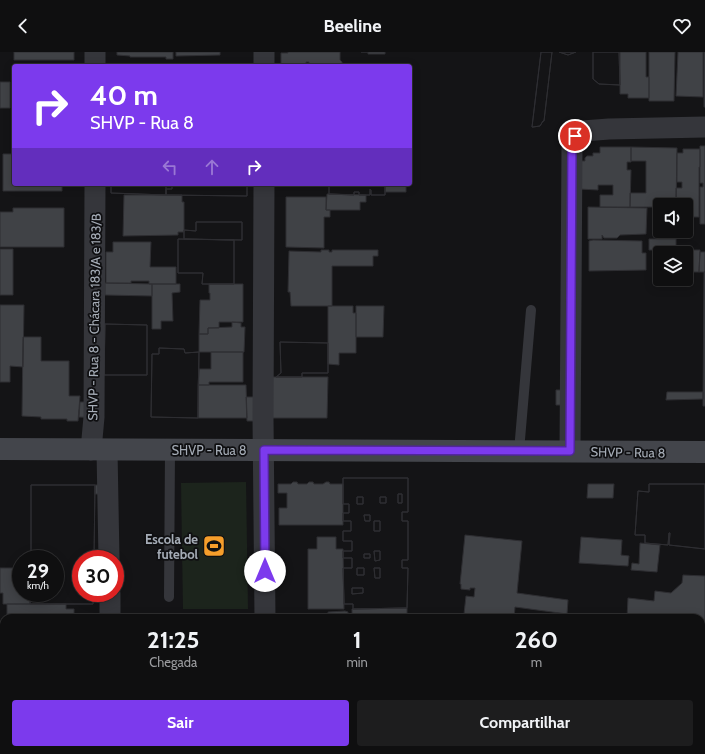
<!DOCTYPE html>
<html lang="pt">
<meta charset="utf-8">
<style>
body{margin:0;font-family:Cabin,sans-serif;background:#1d1d1e;color:#f1f3f6;height:100vh;display:flex;flex-direction:column;font-size:15px;white-space:nowrap}
*{box-sizing:border-box;margin:0}
p{font-size:13px;color:#9b9c9f}
.icon{flex:none;width:22px;height:22px;fill:none;stroke:currentColor;stroke-width:2;stroke-linecap:round;stroke-linejoin:round}
.map{position:relative;flex:1;overflow:hidden}
.details{position:absolute;left:0px;top:562px;width:705px;height:140px;display:flex;flex-direction:column;background:#0f0f10;border-radius:12px 12px 0 0;box-shadow:0 2px 10px #0003,0 0 0 1px #2f2f30}
.details>*{flex:none}
.guide{position:absolute;left:12px;top:12px;width:400px;height:122px;border-radius:4px;box-shadow:0 2px 10px #0003,0 0 0 1px #2f2f30;background:#7c3aed;color:#fff;overflow:hidden}
.fabs{position:absolute;left:653px;top:146px;display:grid;gap:8px}
.fabs a{display:grid;place-items:center;width:40px;height:40px;border-radius:4px;background:#0f0f10;box-shadow:0 2px 10px #0003,0 0 0 1px #2f2f30;font-size:20px}
.speed{position:absolute;left:12px;top:498px;display:flex;gap:8px;font-size:20px;font-weight:700;text-align:center}
.speed>*{display:grid;place-content:center;width:52px;height:52px;border-radius:50%;background:#0f0f10;box-shadow:0 2px 10px #0003,0 0 0 1px #2f2f30;line-height:1}
.speed small{font-size:10px;font-weight:400}
.speed .limit{border:6px solid #d22;background:#fff;color:#111}
.pin{position:absolute;display:grid;place-items:center;width:34px;height:34px;color:#fff;margin:-17px;border:2px solid #fff;border-radius:50%;box-shadow:0 1px 4px #0007}
.me{position:absolute;width:44px;margin:-22px;rotate:0deg;stroke-linejoin:round;filter:drop-shadow(0 0 3px #0008)}
.turn{display:flex;align-items:center;gap:14px;height:84px;padding:0 12px;font-size:18px}
.turn .icon{width:52px;height:52px;stroke-width:2.5}
.turn b{display:block;font-size:28px;line-height:34px}
.lanes{display:flex;align-items:center;height:38px;padding:0 12px;background:#0003;justify-content:center;gap:20px;direction:ltr}
.lanes .off{opacity:.35}
.eta{display:flex;justify-content:space-evenly;align-items:center;height:68px;text-align:center}
.eta b{font-size:24px;font-weight:700;line-height:28px}
.cta{display:flex;gap:8px;margin-top:auto;padding:8px 12px}
.cta a{flex:1;height:46px;border-radius:4px;background:#7c3aed;color:#fff;font-size:16px;font-weight:700;line-height:46px;text-align:center}
.cta a+a{background:#1d1d1e;color:#f1f3f6}
header{display:flex;justify-content:space-between;align-items:center;height:52px;padding:0 12px;background:#0f0f10;font-size:18px;font-weight:700}
.map>svg:first-child{display:block}
</style>
<header><svg class="icon" aria-label="back" viewBox="0 0 24 24"><path d="M15 5l-7 7 7 7"/></svg>Beeline<svg class="icon" aria-label="heart" viewBox="0 0 24 24"><path d="M12 20l-8-8c-3-5 5-10 8-4 3-6 11-1 8 4z"/></svg></header>
<div class="map">
<svg width="705" height="702" viewBox="0 0 705 702">
<rect width="100%" height="100%" fill="#141416"/>
<!-- green -->
<path fill="#1c241c" d="M246,430L248,557H183L181,431Z"/>
<!-- building -->
<path fill="#404246" stroke="#2e2e32" fill-rule="evenodd" d="M14,0H74V8H14Z
M117,0H173V7H166V5H130V4L117,3Z
M176,0H220V3L176,4Z
M288,0H340V8L342,10V14H309V10H306V14H281V1H288Z
M361,0H385V2H368V0Z
M541,0H552L544,69H543L540,74L533,75H532Z
M541,0H552L544,69H543L540,74L533,75H532Z
M559,0H576L568,3Z
M559,0H576L568,3Z
M593,0H619L620,33L599,32L593,27Z
M593,0H619L620,33L599,32L593,27Z
M620,0H646V25H649V46H628V42H620Z
M649,0H675L674,49H649Z
M678,0H703V45L676,44Z
M704,0H705V55H704Z
M0,30H10V56H0Z
M700,94H705V172H700V135H703V131H700Z
M600,95H631V110H627V118H631L630,155H600V143H613V133H598V138L579,137V109H585V106L587,104H593V101H600Z
M631,95L677,96L676,153H660V155H630V141H646V109H631Z
M683,97H700V115H699V165H686V153H676V136H682V130H677V101H683Z
M3,102H14V132H62V139H3Z
M111,132H166V143L111,141Z
M111,132H166V143L111,141Z
M172,132H247V144L166,143V137H172Z
M172,132H247V144L166,143V137H172Z
M329,132H385V143H371V138L370,137V143H359V140H354V143L329,142Z
M329,132H385V143H371V138L370,137V143H359V140H354V143L329,142Z
M385,132H406V140H385Z
M327,142L366,143V150H360V158H326Z
M124,143H182V150H184V180H178V183L123,184Z
M286,145H326V158H330V165H324V196L286,195Z
M588,155L647,156L646,182L620,183L617,186H604L602,183V187H588Z
M13,156H64V195H0V160H13Z
M196,170H242V188L184,187V178L196,179Z
M196,170H242V188L184,187V178L196,179Z
M178,187L234,188V232H202L203,221H178Z
M178,187L234,188V232H202L203,221H178Z
M649,187H676V201H665V198H649Z
M593,188L642,189V201H646V218L589,219V189Z
M113,190H151L150,215H176V232H149V229H131V231H106V200H113Z
M0,197H13V243H0Z
M321,198H329V200H332V198H378V204H373V214H332V254H291L290,240H288L289,199L321,200Z
M676,198H700L699,220H686V201H676Z
M700,200H705V220H699Z
M704,220H705V354H703Z
M105,231L152,232V244L105,243Z
M152,232H180V240L172,241L173,269H161V277H152Z
M209,232H243V270H219V276H208V282H199L200,248H210V241H209Z
M0,253H24L23,315L10,314V330H0Z
M328,254H353V261H356V301H339V313L328,312Z
M356,254H384L383,285H356Z
M232,270L241,271V275H245L244,300H199V282H208V276L232,275Z
M105,272L147,273V323H104Z
M105,272L147,273V323H104Z
M23,285H41V309H69V344H80L78,369H67V367H41V365L22,364Z
M280,290L328,291V321H302V325H276L281,321Z
M280,290L328,291V321H302V325H276L281,321Z
M159,296L184,297L185,301L199,300L198,366L151,365L152,302H159Z
M159,296L184,297L185,301L199,300L198,366L151,365L152,302H159Z
M211,300H243V330H209V333H198L199,317H211Z
M272,325H328L327,366H272Z
M198,333H246L247,366H198Z
M556,338H566L567,353H556Z
M667,340H703V347L666,348Z
M246,345H260L263,369H247Z
M80,350H90L104,366L79,365Z
M343,426H408V460H402V469H408V508H402V516H408L407,556L353,557V552H344L343,516H352V506H343V499H352V489H343V479H351V469H343V461H349V452H343ZM398,442H402V451H398ZM357,445H363V452H357ZM380,445H386V451H380ZM364,463H370V469H365ZM374,469H380V479H374ZM374,499H380V508L375,509ZM364,502H370V506H364ZM357,516H364V523H357ZM374,516H380V526H375ZM352,536H363V541L352,542Z
M343,426H408V460H402V469H408V508H402V516H408L407,556L353,557V552H344L343,516H352V506H343V499H352V489H343V479H351V469H343V461H349V452H343ZM398,442H402V451H398ZM357,445H363V452H357ZM380,445H386V451H380ZM364,463H370V469H365ZM374,469H380V479H374ZM374,499H380V508L375,509ZM364,502H370V506H364ZM357,516H364V523H357ZM374,516H380V526H375ZM352,536H363V541L352,542Z
M293,430H297L298,432H307L309,430H313L314,432H323L326,430H329L330,432H343V473H279V456H287V441H278V432H291Z
M588,432H614L613,446H587Z
M649,432H705V497L669,493L670,481H669L668,493L645,491V483H635L638,439L649,440Z
M649,432H705V497L669,493L670,481H669L668,493L645,491V483H635L638,439L649,440Z
M31,433H95L94,507H81V541H94L93,552H30L31,541H55V507H31Z
M31,433H95L94,507H81V541H94L93,552H30L31,541H55V507H31Z
M95,433H108V442H95Z
M465,483L522,489L517,541L568,548L567,562L515,555L514,566H470L471,562H464L466,544L474,545L475,536H470V538L461,537V532H460Z
M317,485H336V497H343L344,557H308V497H317Z
M581,485L622,488L621,503L629,504L628,514L579,511Z
M640,491L660,493L657,520L631,518L632,511L639,512Z
M0,516H21V541H31L30,552H3V541H0Z
M683,523L705,524V572H701V566H627L628,546L654,549L655,539L671,541L682,531Z
M7,552H66V557H74V566H7Z
M407,556V566H352V557Z
M345,559L348,560V566H328V560Z
M307,563H323V566H307Z
M0,606H4V647H0Z
M0,606H4V647H0Z
M701,621H705L704,638H701Z
M119,698H165V702H128V700H127V702H120Z
M186,698H239V702H186Z
M395,698H406V701H395Z
M478,698H526L538,699V701L549,702H481V701L478,700Z
M640,698H665V702H651V700Z
M338,701H375V702H338Z"/>
<g fill="none" stroke-linecap="round" stroke-linejoin="round">
<!-- lane -->
<path stroke="#35363b" stroke-width="10" d="M519,399L531,258
M169,545L170,398
M0,661H4"/>
<!-- street -->
<path stroke="#35363b" stroke-width="21" d="M95,14V0
M264,14V0
M264,132L263,366L265,566
M91,398L94,365L95,132
M107,398L109,507
M570,399L572,94L575,84L583,79L609,77L705,75
M110,541V566
M113,698V702
M266,698V702"/>
<!-- secondary -->
<path stroke="#43454b" stroke-width="22" d="M0,397L705,400"/>
</g>
<g fill="none" stroke-linecap="round" stroke-linejoin="round">
<!-- route casing -->
<g stroke="#51269a" stroke-width="10">
<path id="route" d="M265,519L264,398L570,399L572,94L575,84"/>
</g>
<!-- route -->
<use href="#route" stroke="#7c3aed" stroke-width="7"/>
</g>
<!-- icons -->
<defs>
<g id="stadium-square" transform="scale(1.15)"><rect x="-9" y="-9" width="18" height="18" rx="4" fill="#f69e2b" stroke="#0f0f11"/><path d="M0-5a6.5 5 0 1 0 0 10a6.5 5 0 1 0 0-10ZM-3.5-1.8h7v3.6h-7Z" fill="#111"/></g>
</defs>
<g fill-rule="evenodd">
<use href="#stadium-square" x="214" y="494"/>
</g>
<g text-anchor="middle" dominant-baseline="central" stroke-width="3.5" stroke-linejoin="round" paint-order="stroke">
<!-- street labels -->
<g font-size="13" fill="#a5acb6" stroke="#0f0f11">
<text transform="translate(94 265) rotate(-89)">SHVP - Rua 8 - Chácara 183/A e 183/B</text>
<text x="209" y="398">SHVP - Rua 8</text>
<text transform="translate(628 400) rotate(1)">SHVP - Rua 8</text>
</g>
<!-- poi labels -->
<g font-size="13" font-weight="bold" fill="#a5acb6" stroke="#0f0f11" text-anchor="end">
<text x="198" y="487">Escola de<tspan x="198" dy="15">futebol</tspan></text>
</g>
</g>
</svg>
<div class="fabs">
<a><svg class="icon" aria-label="sound" viewBox="0 0 24 24"><path d="M4 9h4l5-4v14l-5-4H4zM17 9q2 3 0 6"/></svg></a>
<a><svg class="icon" aria-label="layers" viewBox="0 0 24 24"><path d="M12 4l9 5-9 5-9-5zM3 14l9 5 9-5"/></svg></a>
</div>
<div class="speed"><div>29<small>km/h</small></div><div class="limit">30</div></div>
<div class="pin" style="left:575px;top:84px;background:#d93025"><svg class="icon" aria-label="arrive" viewBox="0 0 24 24"><path d="M6 21V4h12l-3 4 3 4H6"/></svg></div>
<svg class="me" style="left:265px;top:519px" viewBox="-20 -20 40 40"><circle r="19" fill="#fff"/><path d="M0-13L10 11 0 6-10 11z" fill="#7c3aed"/></svg>
<div class="guide">
<div class="turn"><svg class="icon" aria-label="right" viewBox="0 0 24 24"><path d="M7 20v-9h11M14 6l5 5-5 5"/></svg><div><b>40 m</b>SHVP - Rua 8</div></div>
<div class="lanes"><svg class="icon off" aria-label="left" viewBox="0 0 24 24"><path d="M17 20v-9H6M10 6l-5 5 5 5"/></svg><svg class="icon off" aria-label="ahead" viewBox="0 0 24 24"><path d="M12 20V5M6 11l6-6 6 6"/></svg><svg class="icon" aria-label="right" viewBox="0 0 24 24"><path d="M7 20v-9h11M14 6l5 5-5 5"/></svg></div>
</div>
<section class="details">
<div class="eta">
<div><b>21:25</b><p>Chegada</p></div>
<div><b>1</b><p>min</p></div>
<div><b>260</b><p>m</p></div>
</div>
<div class="cta"><a>Sair</a><a>Compartilhar</a></div>
</section>
</div>
